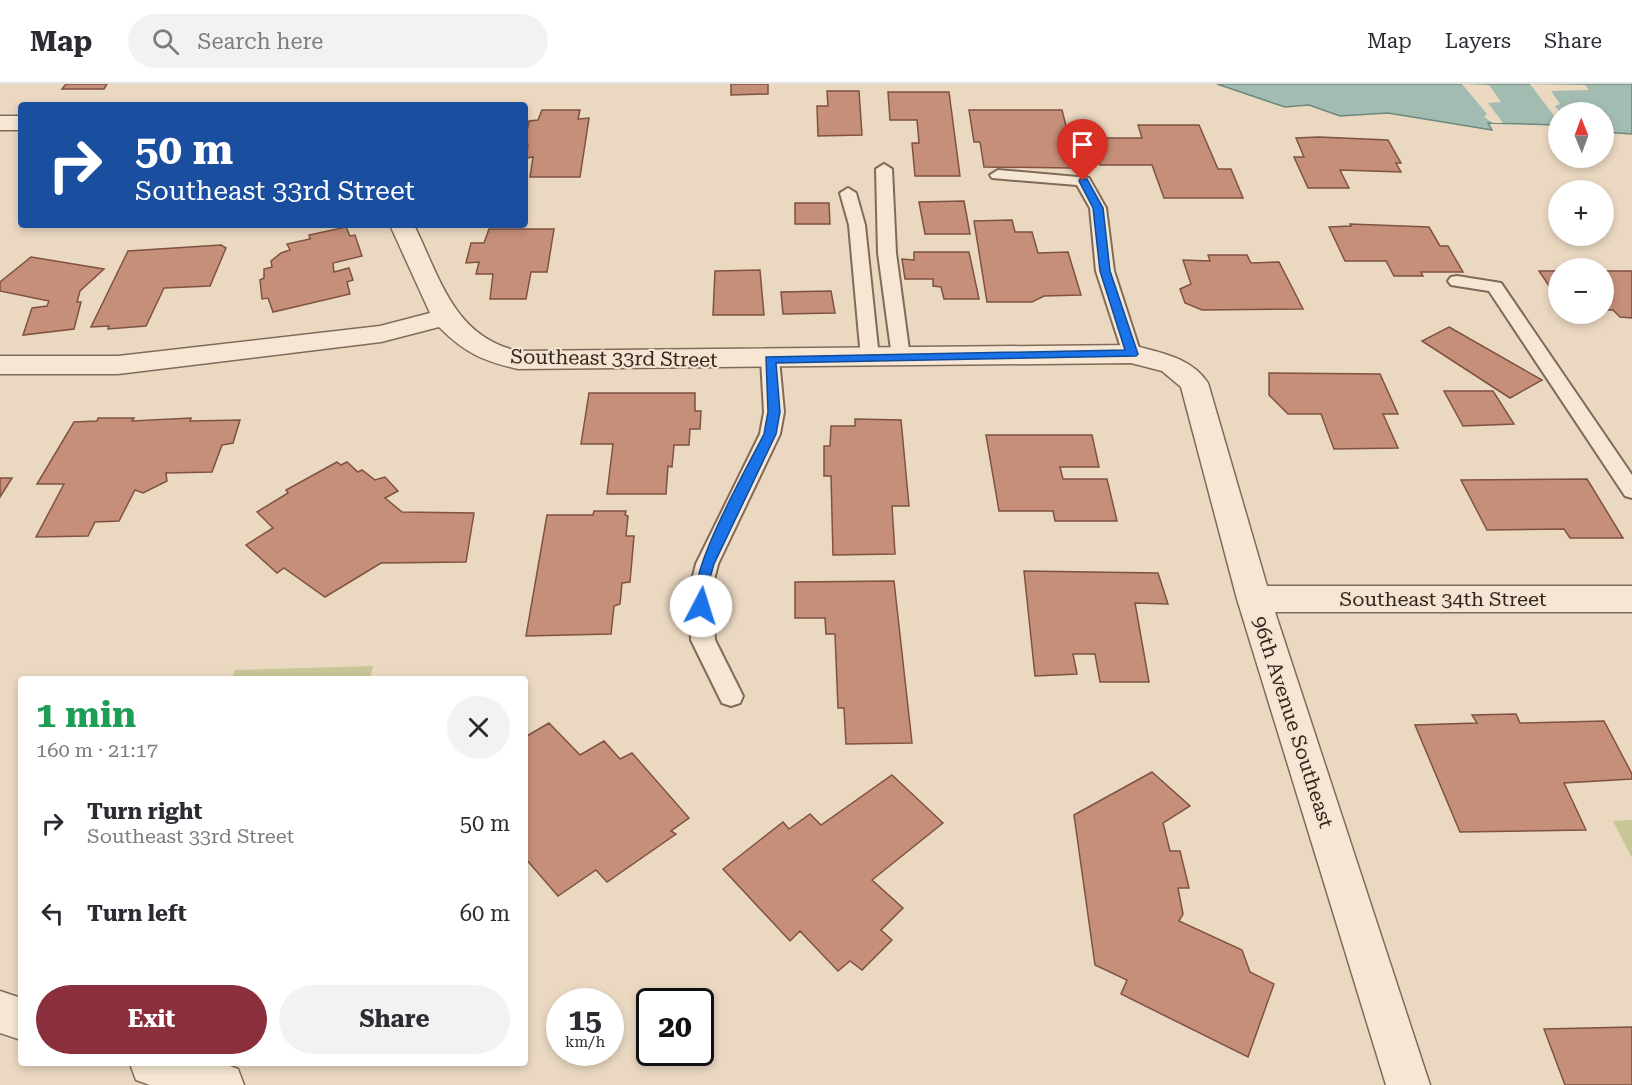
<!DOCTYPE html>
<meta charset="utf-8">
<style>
body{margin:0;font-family:"Roboto Serif",serif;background:#f2f2f3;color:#2b2b33;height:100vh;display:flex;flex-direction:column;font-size:22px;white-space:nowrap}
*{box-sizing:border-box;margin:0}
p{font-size:20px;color:#7c7c81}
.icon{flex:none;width:33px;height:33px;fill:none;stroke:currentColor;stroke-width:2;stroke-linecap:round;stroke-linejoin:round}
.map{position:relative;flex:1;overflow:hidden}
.panel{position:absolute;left:18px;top:592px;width:510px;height:390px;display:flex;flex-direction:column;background:#fff;border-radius:6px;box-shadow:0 3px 9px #0003}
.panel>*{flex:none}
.top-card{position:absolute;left:18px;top:18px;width:510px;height:126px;border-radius:6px;box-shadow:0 3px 9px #0003;background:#1a4fa0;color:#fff;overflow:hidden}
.needle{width:39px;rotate:359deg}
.controls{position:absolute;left:1548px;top:18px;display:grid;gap:12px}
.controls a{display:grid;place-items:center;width:66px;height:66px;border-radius:50%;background:#fff;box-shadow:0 3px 9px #0003;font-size:30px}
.speed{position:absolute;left:546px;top:904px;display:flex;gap:12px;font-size:30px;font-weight:700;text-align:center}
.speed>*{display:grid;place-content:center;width:78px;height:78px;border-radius:50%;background:#fff;box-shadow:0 3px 9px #0003;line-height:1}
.speed small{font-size:15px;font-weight:400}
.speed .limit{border:3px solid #111;border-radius:9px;background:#fff;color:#111}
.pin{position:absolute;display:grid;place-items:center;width:51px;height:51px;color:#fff;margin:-62px -26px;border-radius:50% 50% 50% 0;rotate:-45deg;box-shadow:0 0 6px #0007}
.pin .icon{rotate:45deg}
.me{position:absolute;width:66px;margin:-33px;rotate:5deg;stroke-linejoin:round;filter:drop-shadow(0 0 4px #0008)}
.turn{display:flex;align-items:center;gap:21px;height:126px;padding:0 18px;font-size:27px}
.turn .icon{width:78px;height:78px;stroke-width:2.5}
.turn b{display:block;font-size:42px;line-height:51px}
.round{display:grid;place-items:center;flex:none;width:63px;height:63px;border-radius:32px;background:#f2f2f3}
.head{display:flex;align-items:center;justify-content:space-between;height:102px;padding:0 18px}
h1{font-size:36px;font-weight:700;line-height:45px;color:#1e9e55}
.cta{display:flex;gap:12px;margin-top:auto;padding:12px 18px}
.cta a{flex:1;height:69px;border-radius:36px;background:#8b2f3c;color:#fff;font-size:24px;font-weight:700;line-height:69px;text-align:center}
.cta a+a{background:#f2f2f3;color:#2b2b33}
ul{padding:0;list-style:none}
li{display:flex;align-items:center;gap:18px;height:90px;padding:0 18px}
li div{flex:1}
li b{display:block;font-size:22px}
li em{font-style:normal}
header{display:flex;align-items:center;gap:36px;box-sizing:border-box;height:84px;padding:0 30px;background:#fff;border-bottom:2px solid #e1e1e2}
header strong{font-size:28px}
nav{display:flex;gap:33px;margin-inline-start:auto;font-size:21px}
.search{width:420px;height:54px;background:#f2f2f3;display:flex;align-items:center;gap:15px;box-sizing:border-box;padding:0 21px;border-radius:33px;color:#7c7c81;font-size:22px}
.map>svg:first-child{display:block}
</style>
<header>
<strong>Map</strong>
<div class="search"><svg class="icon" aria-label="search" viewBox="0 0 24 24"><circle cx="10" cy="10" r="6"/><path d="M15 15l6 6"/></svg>Search here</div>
<nav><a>Map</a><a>Layers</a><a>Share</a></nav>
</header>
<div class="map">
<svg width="1632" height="1001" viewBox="0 0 1632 1001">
<rect width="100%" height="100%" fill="#ead8c1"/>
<!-- green -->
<path fill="#c7c696" d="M373,582L370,595H232L235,586Z
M1632,736V774L1613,737Z"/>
<!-- water -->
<path fill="#a3bcb2" stroke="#6b897e" stroke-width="1.5" d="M1217,0H1632V50L1604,48V28H1558V41L1488,39L1492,46L1388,29L1340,32L1309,21L1285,23Z"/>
<!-- pier -->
<path fill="#ead8c1" d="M1462,0L1489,1L1501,18L1488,19L1503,39H1493L1484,33L1487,30Z
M1530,0L1585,1L1589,6L1551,7L1560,20L1555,22L1560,28L1558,37Z"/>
<!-- building -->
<path fill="#c58f7a" stroke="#7f5242" stroke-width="1.5" d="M66,0H107L104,5H62Z
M731,0H768V10L731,11Z
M827,7H859L862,51L818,52L817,22H828Z
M888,8H949L960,92H915L912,59H919L917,36H890Z
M542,26H580L578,35L589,34L580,93H530L533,73L526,74L528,61L525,60V56L529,37L538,36Z
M969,26H1062L1073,69H1069L1072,84L984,83L980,58H974Z
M1138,41H1199L1218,85H1231L1243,114H1164L1152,81H1100L1093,54H1142Z
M1319,53L1388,56L1401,79H1396L1401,88L1340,86L1349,104H1308L1294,73H1304L1296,54Z
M964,117L970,150H925L919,118Z
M795,119H829L830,140H795Z
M1012,136L1015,148H1032L1038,169L1068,168L1081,211L1044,212L1032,218H987L974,137Z
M1350,140L1429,143L1440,162H1448L1463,188H1421L1423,192H1394L1386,177H1345L1329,143L1351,142Z
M346,143L350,152L355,151L362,172L333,179L334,188L349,184L353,196L347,198L350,210L273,228L268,214L262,215L260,196L264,194V185L272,183L271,177L281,169L290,166L287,160L310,155L309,151Z
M489,145H554L547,188H531L526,215H490L493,190H476L479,178L466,179L471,159H484Z
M221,161L226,164L210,202L164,204L146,242L108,245L109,242L91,243L128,167Z
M914,168H969L979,215H944L941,203L933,202V195H905L902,175L914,176Z
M1208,171H1247L1251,179L1279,178L1303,225L1202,226L1185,219L1180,205L1191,200L1183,176L1210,177Z
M31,173L104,185L80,207L77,218H81L74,245L23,251L32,224L47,222L49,217L0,207V198Z
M760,186L764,231H713L715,187Z
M1539,187H1558V215Z
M1604,187H1632V234L1620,233L1613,226H1604Z
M831,207L835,229L783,230L781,208Z
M1449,243L1542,296L1510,314L1422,257Z
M1269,289L1380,290L1398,330H1383L1398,364L1334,365L1321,330H1288L1269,311Z
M1444,307H1493L1514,340L1463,342Z
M589,309H695V327H701L700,345H690L689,361H674L672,383L668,382L666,410H607L613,360H581Z
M98,334H134L132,337L191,334L190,337L240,336L233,359L222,361L212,388L166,389L167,397L143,409L135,406L119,437L95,438L88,452L36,453L64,400H37L74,338L97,337Z
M855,335L901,336L909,422H892L895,470L833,471L831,392H824V362H830L831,342H855Z
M986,351H1092L1099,383H1060L1063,395H1107L1117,437H1055L1053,427H999Z
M337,378L341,381L347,378L358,388L362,386L375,396L385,393L398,407L385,414L402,428L474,429L466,478L381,479L325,513L284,484L277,489L246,461L273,444L257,428L288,409L286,406Z
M0,394H12L0,413Z
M1587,395L1623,454H1570L1564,445L1487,446L1461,396Z
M594,427H626L625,431L628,432L626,452H634L630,498L622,499L620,520L614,522L611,550L526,552L547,431H593Z
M1024,487L1158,489L1168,520L1135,519L1149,598H1100L1095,570H1073L1077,590L1035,592Z
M894,497L912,659L846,660L844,624H838L835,550H826L825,534H795V498Z
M1516,630L1520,639L1604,637L1632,690V695L1564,699L1586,746L1460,748L1415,641L1477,639L1472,631Z
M549,639L580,671L604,657L620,675L632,669L689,734L671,747L676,750L607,798L596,786L558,812L525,774V653Z
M1152,688L1190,722L1163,739L1170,767H1180L1189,804H1178L1183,830L1179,837L1242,866L1250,888L1274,900L1248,973L1121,910L1127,896L1095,881L1074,731Z
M892,691L943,739L872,796L903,824L881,846L892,856L862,886L850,877L838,887L800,847L790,857L723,785L783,738L789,745L810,730L821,741Z
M1632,943V1001H1565L1544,945Z"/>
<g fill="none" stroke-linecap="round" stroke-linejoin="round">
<!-- lane casing -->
<g stroke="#826a5a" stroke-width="4">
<path id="lane" d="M884,80L892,85L896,169L910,273L908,277H894L892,273L878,169L876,85Z
M998,86L1089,94L1106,124L1114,187L1141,270L1139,274H1125L1123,270L1096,187L1090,124L1077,101L992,94L990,91Z
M848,104L856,109L865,141L879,274L877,278H863L861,274L849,141L840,109Z
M1457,192L1501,199L1632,391V414L1625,412L1489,207L1451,201L1448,197L1451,193Z
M770,269L777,271L779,275L784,328L780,350L718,480L712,504L715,556L743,612L740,619L731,622L722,619L691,556L690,504L696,480L760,350L764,328L761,275L763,271Z"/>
</g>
<!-- street casing -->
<g stroke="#826a5a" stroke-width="3">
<path id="street" d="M0,32H21V46H0Z
M390,141H414C440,194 454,253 518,267L1132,261C1160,269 1191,273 1208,299L1267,502H1632V528H1275L1430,1001H1386L1237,515L1181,303L1162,287L1131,279L518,285C483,277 465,269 439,243L381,258L118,290H0V272H118L380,242L430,229Z
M0,907L21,914V956L0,949Z
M130,980H224L238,985L244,1001H150L136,996Z"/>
</g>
<!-- lane -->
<use href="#lane" fill="#f5e7d3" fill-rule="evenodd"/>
<!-- street -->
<use href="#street" fill="#f5e7d3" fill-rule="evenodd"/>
</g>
<!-- route -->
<path fill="#1a73e8" stroke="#114b97" stroke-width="1.5" d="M1080,95H1087L1103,124L1110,187L1138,270L1136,272L776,279L780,328L776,350L714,480L707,504L708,522L706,525H697C682,496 748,382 764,350L768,328L766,273L1125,266L1100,187L1093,124L1079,97Z"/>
<g text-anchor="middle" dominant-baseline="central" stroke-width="4.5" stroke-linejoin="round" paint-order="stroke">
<!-- street labels -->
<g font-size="20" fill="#32251d" stroke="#f2e4d0">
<text transform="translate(614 274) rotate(1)">Southeast 33rd Street</text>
<text x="1443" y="515">Southeast 34th Street</text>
<text transform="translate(1293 638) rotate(72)">96th Avenue Southeast</text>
</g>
</g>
</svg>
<div class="controls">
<a><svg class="needle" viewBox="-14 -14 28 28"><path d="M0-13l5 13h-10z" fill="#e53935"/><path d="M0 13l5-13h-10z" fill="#7c7c81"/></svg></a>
<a>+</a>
<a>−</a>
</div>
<div class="speed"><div>15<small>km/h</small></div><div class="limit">20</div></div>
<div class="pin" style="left:1083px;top:97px;background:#d93025"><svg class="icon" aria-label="arrive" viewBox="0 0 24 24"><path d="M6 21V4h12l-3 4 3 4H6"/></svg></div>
<svg class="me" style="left:701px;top:522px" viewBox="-20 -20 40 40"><circle r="19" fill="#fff"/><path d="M0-13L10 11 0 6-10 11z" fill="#1a73e8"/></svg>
<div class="top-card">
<div class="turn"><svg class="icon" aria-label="right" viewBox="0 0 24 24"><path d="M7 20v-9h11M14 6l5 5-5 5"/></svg><div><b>50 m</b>Southeast 33rd Street</div></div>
</div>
<section class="panel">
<div class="head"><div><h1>1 min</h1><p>160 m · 21:17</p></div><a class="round"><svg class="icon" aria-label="close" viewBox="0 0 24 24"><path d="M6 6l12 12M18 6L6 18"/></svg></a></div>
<ul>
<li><svg class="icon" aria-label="right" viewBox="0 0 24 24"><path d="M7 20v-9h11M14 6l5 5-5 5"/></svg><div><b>Turn right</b><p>Southeast 33rd Street</p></div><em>50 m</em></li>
<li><svg class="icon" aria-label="left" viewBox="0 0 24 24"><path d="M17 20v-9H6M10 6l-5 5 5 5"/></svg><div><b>Turn left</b></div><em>60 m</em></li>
</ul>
<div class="cta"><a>Exit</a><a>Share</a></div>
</section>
</div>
